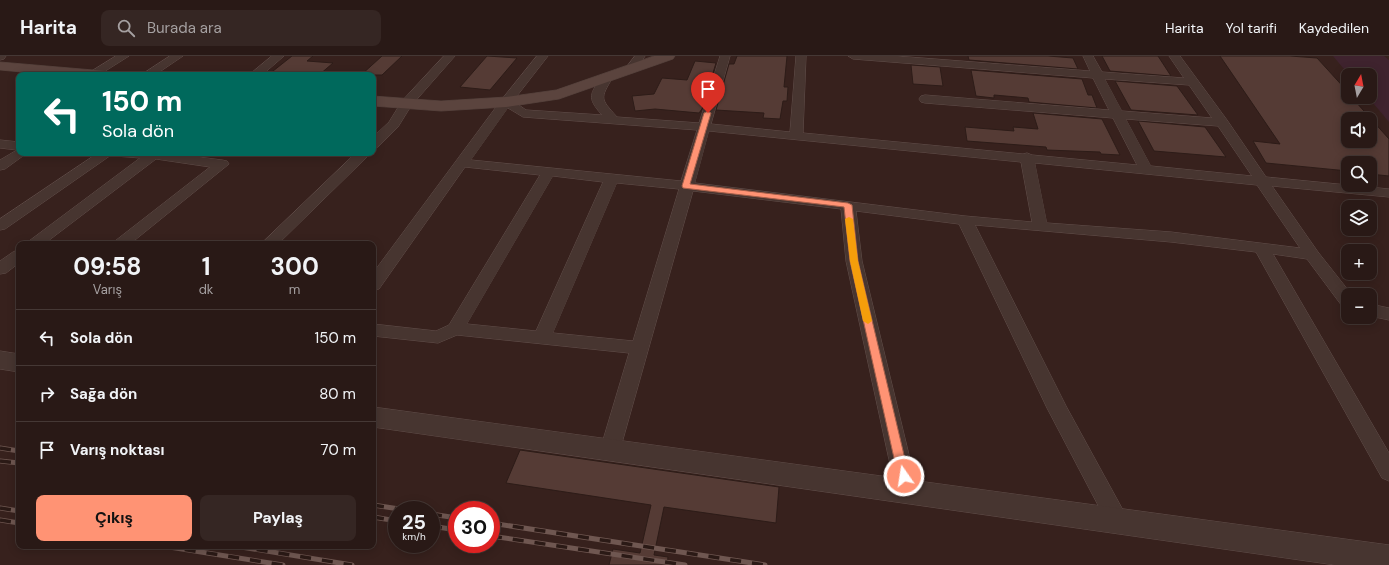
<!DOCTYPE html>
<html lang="tr">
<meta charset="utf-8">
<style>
body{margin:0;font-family:"DM Sans",sans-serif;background:#352623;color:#f1f3f6;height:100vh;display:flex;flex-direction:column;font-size:15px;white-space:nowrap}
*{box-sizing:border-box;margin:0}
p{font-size:13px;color:#a5a0a1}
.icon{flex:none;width:22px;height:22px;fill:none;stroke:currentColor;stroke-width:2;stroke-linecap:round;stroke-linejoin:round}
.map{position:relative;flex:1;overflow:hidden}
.sheet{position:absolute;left:16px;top:185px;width:360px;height:308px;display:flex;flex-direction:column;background:#291916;border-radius:8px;box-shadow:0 2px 10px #0003,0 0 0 1px #453835}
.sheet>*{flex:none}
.banner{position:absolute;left:16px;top:16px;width:360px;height:84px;border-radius:8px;box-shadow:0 2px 10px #0003,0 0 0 1px #453835;background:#00695c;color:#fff;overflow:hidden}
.needle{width:26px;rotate:10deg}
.controls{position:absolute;left:1341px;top:12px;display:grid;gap:8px}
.controls a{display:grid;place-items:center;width:36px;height:36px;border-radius:8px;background:#291916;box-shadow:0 2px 10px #0003,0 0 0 1px #453835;font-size:20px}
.speed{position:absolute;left:388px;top:445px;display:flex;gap:8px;font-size:20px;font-weight:700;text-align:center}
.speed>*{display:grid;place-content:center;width:52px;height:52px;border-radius:50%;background:#291916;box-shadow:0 2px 10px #0003,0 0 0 1px #453835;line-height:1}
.speed small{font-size:10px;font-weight:400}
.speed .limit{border:6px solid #d22;background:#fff;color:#111}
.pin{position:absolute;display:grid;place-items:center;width:34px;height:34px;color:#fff;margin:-41px -17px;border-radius:50% 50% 50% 0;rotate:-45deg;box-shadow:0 0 4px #0007}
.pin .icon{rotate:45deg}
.me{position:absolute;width:44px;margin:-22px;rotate:347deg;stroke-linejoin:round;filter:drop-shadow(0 0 3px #0008)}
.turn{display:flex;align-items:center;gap:14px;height:84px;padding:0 20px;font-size:18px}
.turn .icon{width:52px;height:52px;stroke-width:2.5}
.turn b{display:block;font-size:28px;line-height:34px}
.eta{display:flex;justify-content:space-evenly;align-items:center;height:68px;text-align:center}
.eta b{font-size:24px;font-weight:700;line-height:28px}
.cta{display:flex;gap:8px;margin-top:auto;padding:8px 20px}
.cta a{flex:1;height:46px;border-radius:8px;background:#ff9374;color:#111;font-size:16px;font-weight:700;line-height:46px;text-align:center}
.cta a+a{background:#352623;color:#f1f3f6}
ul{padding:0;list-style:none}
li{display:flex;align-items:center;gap:12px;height:56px;padding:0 20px;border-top:1px solid #453835}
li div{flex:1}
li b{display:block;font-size:15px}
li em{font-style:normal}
header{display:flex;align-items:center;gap:24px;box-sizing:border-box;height:56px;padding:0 20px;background:#291916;border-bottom:1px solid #453835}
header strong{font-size:19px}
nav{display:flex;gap:22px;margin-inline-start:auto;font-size:14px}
.search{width:280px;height:36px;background:#352623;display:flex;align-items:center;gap:10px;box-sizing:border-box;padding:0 14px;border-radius:8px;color:#a5a0a1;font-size:15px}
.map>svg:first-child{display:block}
</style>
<header>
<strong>Harita</strong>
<div class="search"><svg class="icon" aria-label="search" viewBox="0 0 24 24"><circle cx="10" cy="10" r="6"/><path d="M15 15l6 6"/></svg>Burada ara</div>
<nav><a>Harita</a><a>Yol tarifi</a><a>Kaydedilen</a></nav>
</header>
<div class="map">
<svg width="1389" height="509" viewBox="0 0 1389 509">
<rect width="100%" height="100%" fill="#37211d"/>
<!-- green -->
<path fill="#3f232e" d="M1333,0H1384L1389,4V66L1368,41H1370V19H1349Z"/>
<!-- building -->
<path fill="#553b35" stroke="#2d1c18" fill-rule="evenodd" d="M292,0H313L307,5L333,7L319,19H268Z
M382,0H402L382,19H361Z
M487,0L517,2L490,34L460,31Z
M737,0H787L784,31H788L787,45H783L780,63L763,62L764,57L716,54L729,8H734Z
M968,0H1048L1073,2L1078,13L969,4Z
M1102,0H1158L1171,20L1110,15Z
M1220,0H1290L1317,2L1348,36V45H1355L1389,83V120L1370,118V107H1348V115L1266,107L1253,85L1280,88ZM1348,63H1370V85H1348Z
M695,5L716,7L702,53L699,57L655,53L635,55L632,40L654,38L662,22L687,24Z
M911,9L940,11L943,30L913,28Z
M971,14L1082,23L1088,39H1092L1097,52L1029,46L1028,42L994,39V42L976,40Z
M1115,25L1177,30L1198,59L1131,54Z
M1033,57L1102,63L1120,99L1101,98L1100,96L1047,94L1046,91L967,85L965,71L1014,75L1013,71L1038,73Z
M1138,65L1205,71L1226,101L1154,95Z
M520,394L779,431L776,467L664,451L654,499L668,501L667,509H609L613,493L640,497L651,449L506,427Z"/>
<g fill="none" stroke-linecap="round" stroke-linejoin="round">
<!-- minor casing -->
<g stroke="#624f4b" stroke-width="1">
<path id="minor" d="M0,0H6L4,3L0,4Z
M116,0H129L99,19L87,18Z
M170,0H183L155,19H141Z
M272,0H284L262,19H249Z
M444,0H455L411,50L398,71L378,91L373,92V81L389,66L402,45Z
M537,0H548L513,45L526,54L602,59C586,41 590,38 603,19H611L613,21C600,43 600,42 617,61L699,67L720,0H730L711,68L790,76L796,0H806L803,77L1023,98L1027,97L1032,99L1137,109L1113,62L925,47L921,46L919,43L921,40L925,39L1109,54L1093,22L853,3L848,0H896L1090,15L1083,0H1093L1102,16L1184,22L1169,0H1180L1227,64L1266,121L1389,133V141L1272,130L1318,196L1352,239H1348V252L1342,250L1307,203L1273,198L1389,397V425L1382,422L1256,196L1171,186L975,169L1066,350L1129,465L1126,472L1118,475L1110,472L1047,352L959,168L856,155L862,205L918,436L915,442L907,445L899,442L896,436L846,205L841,153L693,135L620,394L617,400L610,402L603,400L600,394L629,297L457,279L438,287L373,280V268L436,275L449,269L540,119L465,111L379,233L373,234V217L502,43ZM1105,23L1189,29L1212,62L1122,55ZM508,52L523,61L697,74L681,125L471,104ZM1126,63L1218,70L1252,120L1151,110ZM709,75L1021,106L1032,166L965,160L695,127ZM1035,107L1257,129L1300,192L1171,176L1047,167ZM553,120L603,126L536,275L467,268ZM617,127L679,133L633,285L553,277Z
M635,0H645L636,14H628L626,12Z
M0,84L19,86V97H27L5,113L0,114V104L17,94L0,92Z
M98,97H168L222,104L227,105L229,108L130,188H112L115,185L210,111L156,103L44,188H26L29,185L140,102L115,100L114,97L5,173L0,174V163Z
M356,97H371L278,188H261Z
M19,194V207L6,217L0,218V205L13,196Z
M1370,248L1389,252V264L1370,260Z"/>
</g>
<!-- tertiary casing -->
<g stroke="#624f4b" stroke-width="1">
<path id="tertiary" d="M0,295L19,298V316L0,313Z
M373,351L1389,489V509H1335L373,371Z"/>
</g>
<!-- secondary casing -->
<g stroke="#503e39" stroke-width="1">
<path id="secondary" d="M654,0H675L673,3L559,43L506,51L441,55L373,50V40L441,45L506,41L556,34Z
M0,6L105,15L110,16L112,19H54L0,14Z"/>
</g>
<!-- minor -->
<use href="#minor" fill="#473530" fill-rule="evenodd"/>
<!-- tertiary -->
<use href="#tertiary" fill="#473530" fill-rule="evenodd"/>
<!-- secondary -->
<use href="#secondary" fill="#5b443e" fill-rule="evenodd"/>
<!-- rail casing -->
<g stroke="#6f5751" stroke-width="5">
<path id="rail" d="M0,392L19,395
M0,405L19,407
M373,449L406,454
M0,452L19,455
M431,458L457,462
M373,461L397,465
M0,464L19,467
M491,467L765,509
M431,470L457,474
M491,480L685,509
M163,490L283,509
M235,490L352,509"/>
</g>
<!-- rail -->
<use href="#rail" stroke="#2b1a16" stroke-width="3.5" stroke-dasharray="11" stroke-linecap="butt"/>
</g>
<!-- route -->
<path fill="#ff9374" stroke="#a6604b" d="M708,55L711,57L690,128L848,147L852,149L858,205L909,420L908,424L904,425L900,424L898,420L850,205L844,151L683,132L682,130L704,57Z"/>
<!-- slow -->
<path fill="#f59e0b" d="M849,161L853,163L858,205L872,265L868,268L863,265L850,205L845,163Z"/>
</svg>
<div class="controls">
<a><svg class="needle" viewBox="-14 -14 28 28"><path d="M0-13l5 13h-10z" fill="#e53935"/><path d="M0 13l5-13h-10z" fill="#a5a0a1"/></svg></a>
<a><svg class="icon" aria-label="sound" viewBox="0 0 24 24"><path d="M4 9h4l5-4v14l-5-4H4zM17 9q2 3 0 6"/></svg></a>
<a><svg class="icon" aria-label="search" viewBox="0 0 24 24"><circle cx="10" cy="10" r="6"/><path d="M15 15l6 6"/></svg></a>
<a><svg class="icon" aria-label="layers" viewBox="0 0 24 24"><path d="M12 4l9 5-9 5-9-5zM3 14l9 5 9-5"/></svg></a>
<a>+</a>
<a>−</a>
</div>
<div class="speed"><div>25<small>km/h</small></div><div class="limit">30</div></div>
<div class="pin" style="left:708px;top:57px;background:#d93025"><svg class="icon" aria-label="arrive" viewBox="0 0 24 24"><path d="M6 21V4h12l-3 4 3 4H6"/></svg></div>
<svg class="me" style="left:904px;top:420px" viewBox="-20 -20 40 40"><circle r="17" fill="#ff9374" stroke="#fff" stroke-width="3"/><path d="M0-11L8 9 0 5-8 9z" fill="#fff"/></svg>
<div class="banner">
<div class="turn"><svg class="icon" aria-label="left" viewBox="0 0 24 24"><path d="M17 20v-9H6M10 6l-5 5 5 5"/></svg><div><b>150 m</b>Sola dön</div></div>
</div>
<section class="sheet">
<div class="eta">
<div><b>09:58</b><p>Varış</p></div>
<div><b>1</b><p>dk</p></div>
<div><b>300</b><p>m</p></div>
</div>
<ul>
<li><svg class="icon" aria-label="left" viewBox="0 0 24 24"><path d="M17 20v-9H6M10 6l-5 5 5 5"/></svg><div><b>Sola dön</b></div><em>150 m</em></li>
<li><svg class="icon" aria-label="right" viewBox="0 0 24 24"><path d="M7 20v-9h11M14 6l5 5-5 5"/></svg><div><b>Sağa dön</b></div><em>80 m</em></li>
<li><svg class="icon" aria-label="arrive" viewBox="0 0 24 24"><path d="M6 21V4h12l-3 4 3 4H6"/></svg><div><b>Varış noktası</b></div><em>70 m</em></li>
</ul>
<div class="cta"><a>Çıkış</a><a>Paylaş</a></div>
</section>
</div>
